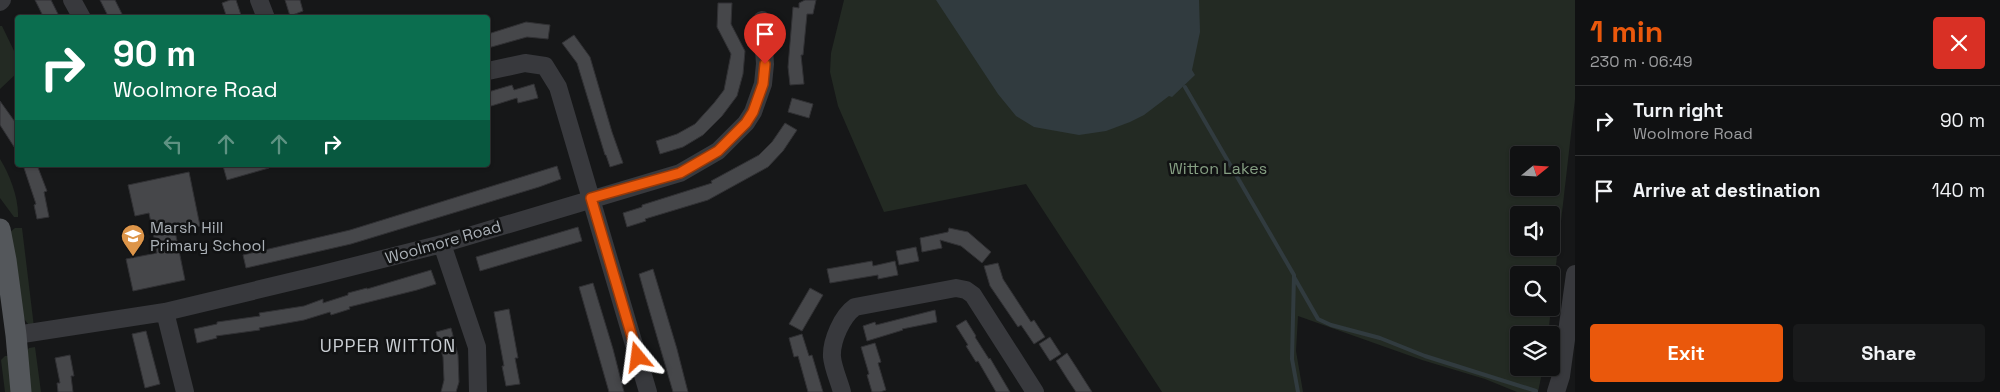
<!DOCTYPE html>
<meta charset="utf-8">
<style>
body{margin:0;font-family:"Space Grotesk",sans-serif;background:#191a1b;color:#f1f3f6;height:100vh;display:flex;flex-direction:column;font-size:19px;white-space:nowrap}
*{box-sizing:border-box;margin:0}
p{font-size:16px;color:#9c9d9f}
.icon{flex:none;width:28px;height:28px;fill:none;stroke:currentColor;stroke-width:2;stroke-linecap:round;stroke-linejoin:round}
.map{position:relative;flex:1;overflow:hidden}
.drawer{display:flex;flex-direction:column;background:#101112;width:425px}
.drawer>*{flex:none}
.top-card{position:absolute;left:15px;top:15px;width:475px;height:152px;border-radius:5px;box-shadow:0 1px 4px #0004,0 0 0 1px #303132;background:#0b6e4f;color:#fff;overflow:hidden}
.needle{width:32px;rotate:72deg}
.fabs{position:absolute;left:1510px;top:146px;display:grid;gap:10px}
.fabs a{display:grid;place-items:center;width:50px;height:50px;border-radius:5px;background:#101112;box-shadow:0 1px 4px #0004,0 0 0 1px #303132;font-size:25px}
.pin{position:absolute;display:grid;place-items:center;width:42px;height:42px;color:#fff;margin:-51px -21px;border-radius:50% 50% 50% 0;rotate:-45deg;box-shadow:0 0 5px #0007}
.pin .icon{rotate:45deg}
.me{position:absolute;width:55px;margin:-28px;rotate:344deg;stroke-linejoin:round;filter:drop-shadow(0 0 4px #0008)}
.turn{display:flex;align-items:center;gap:18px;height:105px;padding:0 15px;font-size:22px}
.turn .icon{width:65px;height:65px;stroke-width:2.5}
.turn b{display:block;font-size:35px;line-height:42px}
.lanes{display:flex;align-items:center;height:48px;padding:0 15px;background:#0003;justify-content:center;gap:25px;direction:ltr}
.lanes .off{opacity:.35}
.round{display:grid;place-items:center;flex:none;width:52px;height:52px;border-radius:5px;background:#191a1b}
.summary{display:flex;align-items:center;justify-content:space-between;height:85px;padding:0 15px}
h1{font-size:30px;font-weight:700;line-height:38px;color:#ea580c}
.action{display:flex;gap:10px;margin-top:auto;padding:10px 15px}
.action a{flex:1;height:58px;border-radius:5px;background:#ea580c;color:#fff;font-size:20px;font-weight:700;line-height:58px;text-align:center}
.action a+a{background:#191a1b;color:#f1f3f6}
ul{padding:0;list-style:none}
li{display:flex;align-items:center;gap:15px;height:70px;padding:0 15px;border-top:1px solid #303132}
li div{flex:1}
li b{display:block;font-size:19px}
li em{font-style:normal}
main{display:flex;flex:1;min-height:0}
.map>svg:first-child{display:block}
</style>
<main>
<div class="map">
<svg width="1575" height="392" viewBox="0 0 1575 392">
<rect width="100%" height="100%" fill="#161718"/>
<!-- green -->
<path fill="#232a23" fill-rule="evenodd" d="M844,0H1575V99L1548,335H1519V368H1543L1538,392H1517L1485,379L1422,360L1298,316L1296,351L1303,392H1162L1026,184L884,212L838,106L830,72L831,53ZM1519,155H1551V188H1519ZM1519,215H1551V248H1519ZM1519,275H1551V308H1519Z
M0,26H2L17,57L18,72L0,89Z
M0,159C10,175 19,199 18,217H14L0,198Z
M15,228H22L34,327L28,324L22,316L10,232Z
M35,347L41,392H30L25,354L29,348Z
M5,356H9L16,392H5L1,360Z"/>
<!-- water -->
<path fill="#313b3f" d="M936,0H1199L1200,32L1192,70L1195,75L1172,97L1169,96L1144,115L1130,122L1106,131L1079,135L1034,127L1016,116L998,94Z"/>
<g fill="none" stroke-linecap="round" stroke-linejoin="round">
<!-- stream -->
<path stroke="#313b3f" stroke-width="4" d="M1185,87L1294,275L1292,359L1298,392
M1294,277L1318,319L1331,325L1380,338L1425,356L1536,391"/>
</g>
<!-- building -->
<path fill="#46474a" stroke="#313134" d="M35,0H51L60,18H44Z
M100,0H115L124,18H109Z
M230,0H236L242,18H227L222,3Z
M285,0H300L303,11L290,16Z
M805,0H816L813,14H807L803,55H801L804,84L790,85L788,67L793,7L799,8V3Z
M718,3H732L731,24L745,51L743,74L737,96L722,116L703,135L683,147L660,154L656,141L677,134L695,124L714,103L724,90L731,54L717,27Z
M526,22L550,25L548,39L527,37L488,48V34Z
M574,35L590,57L612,132L623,163L610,167L606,155H605L577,63L562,43Z
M534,84L538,98L518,103L517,98L488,107V92L512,85L514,90Z
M792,98L813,104L809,118L788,112Z
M0,101L18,126V153L0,125Z
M785,123L797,130L783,151L768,167L708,200L645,219L646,221L627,227L623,213L642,207V205L712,183L711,181L759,155L772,142Z
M23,165H37L47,191L44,192L49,217L37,219L34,205L36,204Z
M228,165H269V168L227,180L223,166Z
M557,166L561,179L539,187L351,244L246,268L243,255L350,230Z
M189,172L200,226L175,231L185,280L133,291L126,259L157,253L149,213L135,216L128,185Z
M578,227L582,241L480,271L476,257Z
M949,228L968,232L991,252L982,263L961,246L940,240L942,248L922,252L920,238L948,232Z
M916,247L919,261L899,265L896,251Z
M872,261L873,266L895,261L898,275L878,279V275L830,283L827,269Z
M998,263L1003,279L1031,322L1034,320L1045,337L1034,344L1021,325L1018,327L990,286L984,266Z
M653,269L677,349L688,392H673L646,299L639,274Z
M431,270L436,284L417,290L349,307L350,309L331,315L330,312L304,320L259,328L260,330L216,336L217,338L197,343L194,329L217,324V322L260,316L259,313L304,306L323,299V303L348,295V293L367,288V289Z
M593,283L613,349L624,392H609L579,287Z
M810,288L823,295L802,331L789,324Z
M509,309L518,358H515L520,384L506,386L502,366H504L494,312Z
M935,310L937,322L902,329L903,330L867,341L863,326L875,322L876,325Z
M966,320L976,336L975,337L989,359L990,358L1010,392H996L978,361L976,362L966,346L968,345L956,326Z
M451,328L458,355L459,382L456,392H441L444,380L443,357L436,332Z
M146,331L160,384L145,388L132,334Z
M802,334L809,356L812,355L823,392H808L798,356L794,357L789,338Z
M1050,337L1061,354L1050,361L1039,344Z
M875,343L881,362L878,363L886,390L880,392H872L867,375L869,374L861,347Z
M1067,353L1078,370L1092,392H1076L1068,380L1056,361Z
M70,355L74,376H71L73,392H58L57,383H60L55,358Z"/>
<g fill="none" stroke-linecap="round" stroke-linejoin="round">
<!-- minor -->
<path stroke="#38393d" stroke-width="18" d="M72,0L82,18
M259,0L266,18
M0,2L2,0
M488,71L525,63L545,66L558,87L648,392
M442,244L477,347L478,392
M165,312L185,392
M16,335L165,312L319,275L442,244L680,173L718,151L746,123L753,112L763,84L765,64L762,20
M842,392C839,381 833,368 832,357C831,341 842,316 855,307L956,288L966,290L973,295L1035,392
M1556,392L1561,376L1575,274"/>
<!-- major -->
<path stroke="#54575b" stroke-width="21" d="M0,229L6,260L16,335L21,392"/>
</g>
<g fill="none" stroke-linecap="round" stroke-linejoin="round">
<!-- route casing -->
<g stroke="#983908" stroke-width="12">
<path id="route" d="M638,357L591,198L680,173L718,151L746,123L753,112L763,84L765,64"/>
</g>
<!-- route -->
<use href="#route" stroke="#ea580c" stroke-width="9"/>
</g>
<!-- icons -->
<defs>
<g id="school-pin" transform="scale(1.25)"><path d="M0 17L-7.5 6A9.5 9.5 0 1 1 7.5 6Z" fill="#dd9549" stroke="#111213"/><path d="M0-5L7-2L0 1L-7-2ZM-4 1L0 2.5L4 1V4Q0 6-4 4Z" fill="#fff"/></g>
</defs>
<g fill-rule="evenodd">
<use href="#school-pin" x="133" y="236"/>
</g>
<g text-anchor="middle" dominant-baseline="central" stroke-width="5" stroke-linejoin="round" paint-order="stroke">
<!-- park labels -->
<g font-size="16" fill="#869f83" stroke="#111213">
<text x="1218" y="168">Witton Lakes</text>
</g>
<!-- poi labels -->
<g font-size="16" fill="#aab0b6" stroke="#111213" text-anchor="start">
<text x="150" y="227">Marsh Hill<tspan x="150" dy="18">Primary School</tspan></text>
</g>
<!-- street labels -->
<g font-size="16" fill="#aab0b6" stroke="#111213">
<text transform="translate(443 242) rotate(-16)">Woolmore Road</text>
</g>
<!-- neighbourhood labels -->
<g font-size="18" letter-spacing="1" fill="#caced3" stroke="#111213">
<text x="388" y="345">UPPER WITTON</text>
</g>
</g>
</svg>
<div class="fabs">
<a><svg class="needle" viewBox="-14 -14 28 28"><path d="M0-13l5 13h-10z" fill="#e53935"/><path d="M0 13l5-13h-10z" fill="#9c9d9f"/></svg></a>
<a><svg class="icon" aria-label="sound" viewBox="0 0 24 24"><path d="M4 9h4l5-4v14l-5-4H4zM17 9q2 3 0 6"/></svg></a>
<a><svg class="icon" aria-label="search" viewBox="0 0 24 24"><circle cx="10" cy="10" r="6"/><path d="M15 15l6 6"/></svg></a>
<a><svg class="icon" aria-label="layers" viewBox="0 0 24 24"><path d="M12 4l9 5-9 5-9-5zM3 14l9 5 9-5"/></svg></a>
</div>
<div class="pin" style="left:765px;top:64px;background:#d93025"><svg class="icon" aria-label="arrive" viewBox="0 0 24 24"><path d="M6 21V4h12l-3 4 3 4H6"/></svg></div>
<svg class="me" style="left:638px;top:357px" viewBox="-20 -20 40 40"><path d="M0-17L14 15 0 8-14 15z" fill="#ea580c" stroke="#fff" stroke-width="4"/></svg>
<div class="top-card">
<div class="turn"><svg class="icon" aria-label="right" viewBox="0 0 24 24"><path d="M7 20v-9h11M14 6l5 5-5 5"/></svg><div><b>90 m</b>Woolmore Road</div></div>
<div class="lanes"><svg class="icon off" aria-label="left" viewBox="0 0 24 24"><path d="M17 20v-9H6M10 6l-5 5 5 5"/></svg><svg class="icon off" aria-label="ahead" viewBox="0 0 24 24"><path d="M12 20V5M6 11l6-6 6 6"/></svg><svg class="icon off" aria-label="ahead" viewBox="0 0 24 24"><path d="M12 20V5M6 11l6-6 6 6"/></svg><svg class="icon" aria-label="right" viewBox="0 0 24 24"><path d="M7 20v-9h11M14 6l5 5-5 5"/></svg></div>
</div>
</div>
<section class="drawer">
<div class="summary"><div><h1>1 min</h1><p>230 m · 06:49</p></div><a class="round" style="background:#d93025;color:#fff"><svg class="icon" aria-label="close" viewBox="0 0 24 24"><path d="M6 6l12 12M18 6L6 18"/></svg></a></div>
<ul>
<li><svg class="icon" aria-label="right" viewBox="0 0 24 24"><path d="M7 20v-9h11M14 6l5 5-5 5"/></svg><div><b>Turn right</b><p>Woolmore Road</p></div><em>90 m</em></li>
<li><svg class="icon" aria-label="arrive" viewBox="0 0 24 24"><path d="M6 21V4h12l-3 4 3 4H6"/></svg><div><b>Arrive at destination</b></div><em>140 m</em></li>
</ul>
<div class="action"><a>Exit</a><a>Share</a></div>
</section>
</main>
